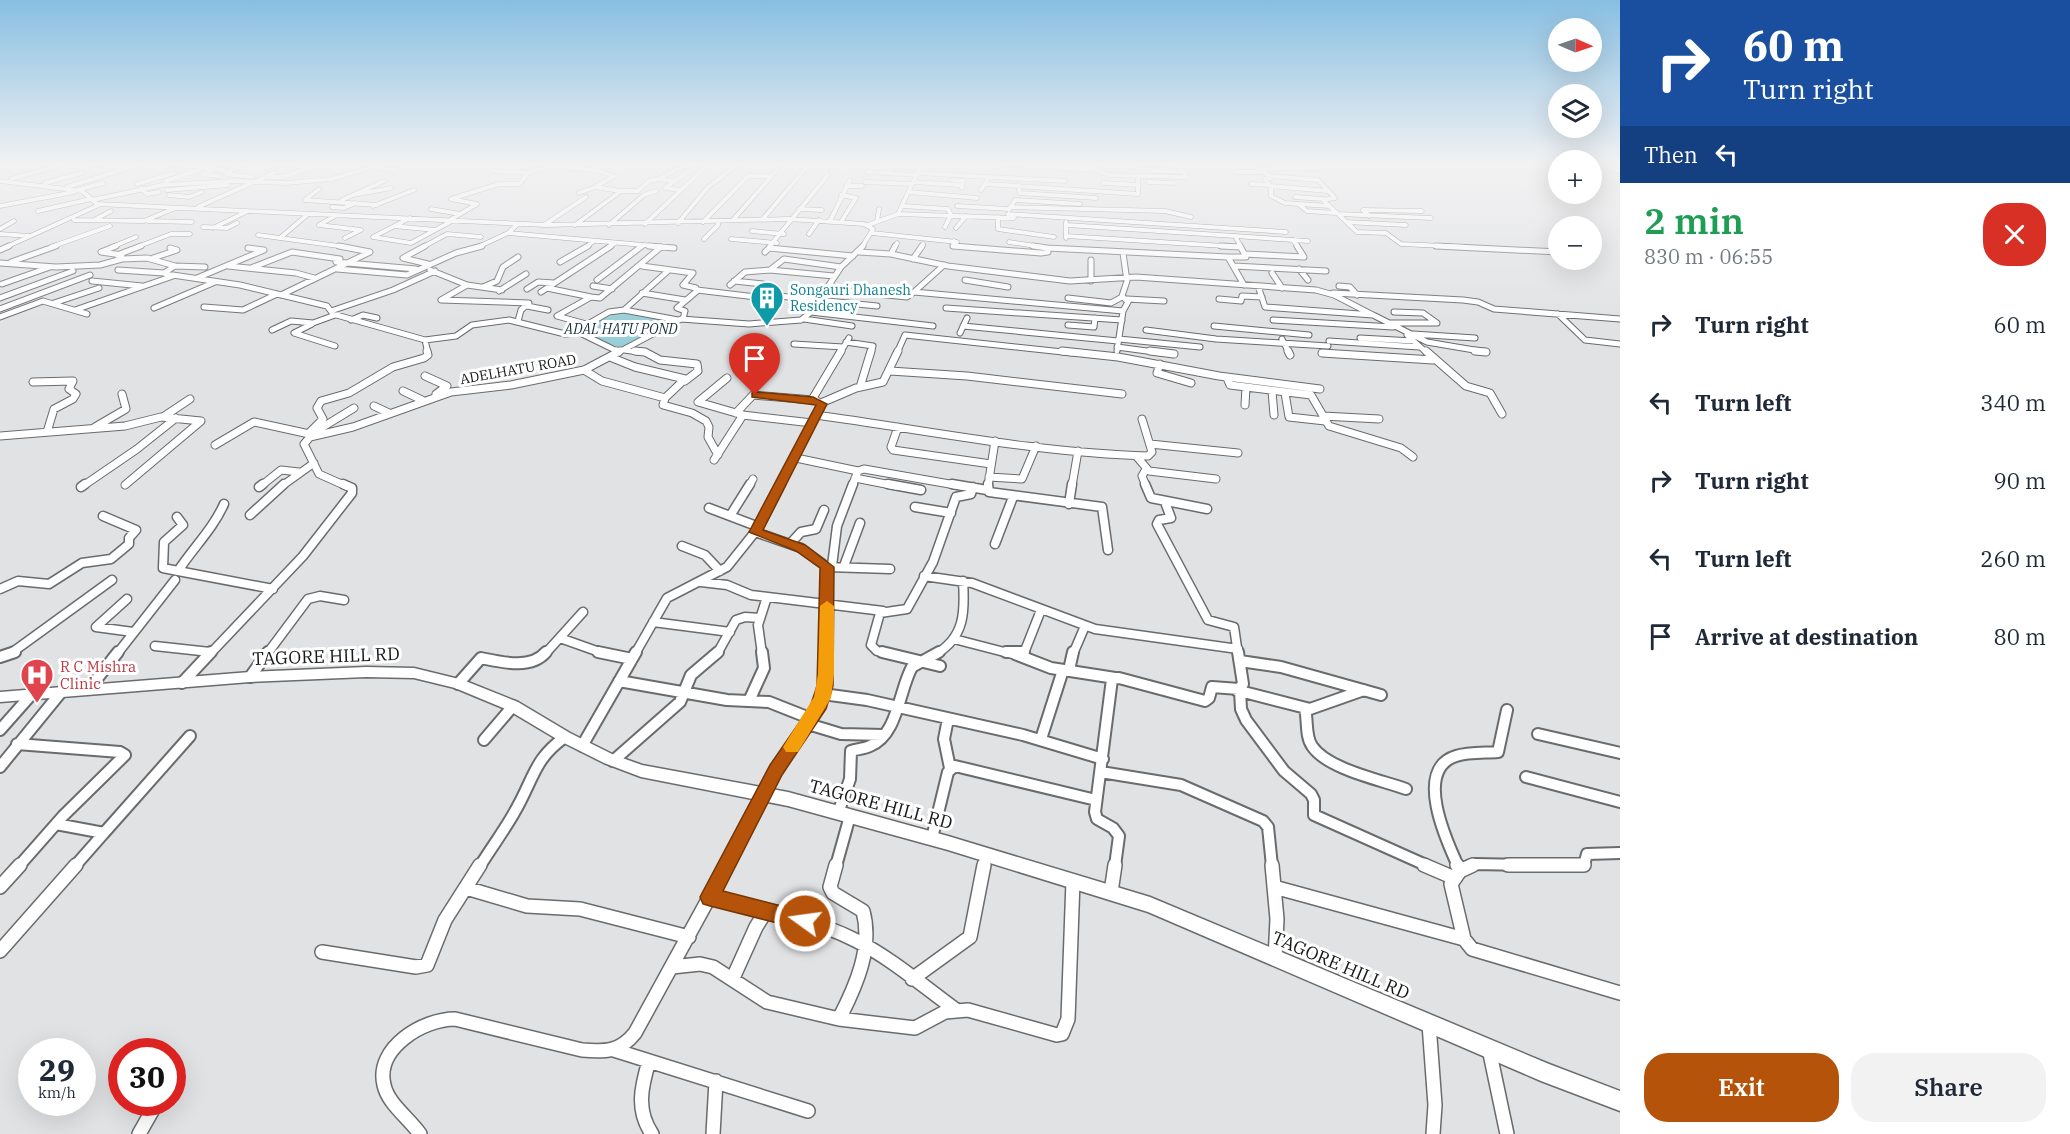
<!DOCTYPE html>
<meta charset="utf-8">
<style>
body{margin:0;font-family:"IBM Plex Serif",serif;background:#f2f2f3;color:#1f2937;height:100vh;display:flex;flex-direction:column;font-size:22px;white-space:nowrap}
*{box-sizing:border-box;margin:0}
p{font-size:20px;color:#747a83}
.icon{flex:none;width:33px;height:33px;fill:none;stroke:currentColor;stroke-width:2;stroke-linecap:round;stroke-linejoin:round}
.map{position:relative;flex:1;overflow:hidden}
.details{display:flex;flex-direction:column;background:#fff;width:450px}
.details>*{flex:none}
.hud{background:#1a4fa0;color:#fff;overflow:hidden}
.needle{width:39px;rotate:92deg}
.buttons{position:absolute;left:1548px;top:18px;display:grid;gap:12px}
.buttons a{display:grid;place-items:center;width:54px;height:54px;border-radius:50%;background:#fff;box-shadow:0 6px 24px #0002;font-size:30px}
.speed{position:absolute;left:18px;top:1038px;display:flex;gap:12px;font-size:30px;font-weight:700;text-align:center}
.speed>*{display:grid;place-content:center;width:78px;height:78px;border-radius:50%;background:#fff;box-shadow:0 6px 24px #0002;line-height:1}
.speed small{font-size:15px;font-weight:400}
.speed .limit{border:9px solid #d22;background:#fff;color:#111}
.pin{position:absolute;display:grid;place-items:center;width:51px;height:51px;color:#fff;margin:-62px -26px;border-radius:50% 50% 50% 0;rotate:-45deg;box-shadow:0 0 6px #0007}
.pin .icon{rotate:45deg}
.me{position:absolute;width:66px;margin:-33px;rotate:284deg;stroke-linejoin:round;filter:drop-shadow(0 0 4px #0008)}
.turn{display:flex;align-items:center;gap:21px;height:126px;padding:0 24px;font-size:27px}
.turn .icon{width:78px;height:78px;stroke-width:2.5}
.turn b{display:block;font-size:42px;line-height:51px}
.then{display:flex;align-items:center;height:57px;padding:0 24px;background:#0003;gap:12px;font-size:22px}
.round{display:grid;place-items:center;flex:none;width:63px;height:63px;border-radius:24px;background:#f2f2f3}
.headline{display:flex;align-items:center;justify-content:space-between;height:102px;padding:0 24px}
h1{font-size:36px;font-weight:600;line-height:45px;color:#1e9e55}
.action{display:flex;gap:12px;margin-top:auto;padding:12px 24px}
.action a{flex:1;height:69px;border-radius:24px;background:#b45309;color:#fff;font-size:24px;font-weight:600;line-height:69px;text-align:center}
.action a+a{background:#f2f2f3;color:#1f2937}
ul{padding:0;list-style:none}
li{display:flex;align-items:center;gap:18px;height:78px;padding:0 24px}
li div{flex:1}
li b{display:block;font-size:22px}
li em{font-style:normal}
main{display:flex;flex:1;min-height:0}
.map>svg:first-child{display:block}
</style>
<main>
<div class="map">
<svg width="1620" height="1134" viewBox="0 0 1620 1134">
<rect width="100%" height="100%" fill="#e1e2e4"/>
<!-- water -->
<path fill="#99cfd8" d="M619,312L662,320L668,324L622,348L597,340L579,329Z"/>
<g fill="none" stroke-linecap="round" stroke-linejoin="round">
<!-- minor-far5 casing -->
<g stroke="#6a6b6d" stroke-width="5">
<path id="minor-far5" d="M77,163L124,167
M156,163L197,167
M843,163L845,171
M986,163L1096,170L1083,163
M1248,163L1270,176L1318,180L1335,198L1323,200L1357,232L1386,233L1401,244L1465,247
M1601,163L1620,172
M375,167L395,170
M1132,167V164L1179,166
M267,168L279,163
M1258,169L1319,168L1313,163
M1096,170L1109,175L1187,177L1176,163
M210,171L202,174L218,176
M493,171L529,173
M1152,171L1185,172
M867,172L917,175
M1237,172H1260
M230,173L226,174L252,177
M888,173L893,166L923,168
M918,173L989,177L981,190
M269,177H283L310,168L278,163
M989,177L1065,181
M1271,178L1265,179L1271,187V196L1285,203L1329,206
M11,179L68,163
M952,180L963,181L962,188
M0,181L82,191L97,204L546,225L789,219L864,224L873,229L862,247
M166,181L205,168L229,171L249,163
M675,181L658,179L686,165L699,164
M865,182L912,184
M914,182L959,185
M1148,182L1174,183
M45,183L82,173
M1103,183L1139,185
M137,184L174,173
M987,184L1138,194V176
M1251,184L1270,185
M1018,185L1020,193L1096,198
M846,186H862
M1270,186L1328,191
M67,187L144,163
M141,188L147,194L159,192
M77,190L103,183
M167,190L228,185
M680,190L665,188L699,164
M621,191H638L649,181L658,179
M909,192L977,198
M579,193L595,187
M169,195L189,197L202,192
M353,195L391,188
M841,195L856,198L841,222
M1295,197L1323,199
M92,200L163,185L234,181L286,183L332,179L381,164
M305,200L377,205
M305,200L319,189
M342,200L384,181
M1298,204L1307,211L1336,213
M0,206L74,192
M373,206L414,190
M903,206L948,209L951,215L945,227
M957,206L1009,209
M198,207L274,173
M332,207L344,208L355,203
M1010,207L1165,211L1191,217
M431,209L460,214
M799,209L822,210
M1009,210L1015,200L1080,204
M38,211L91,199
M898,214L1014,218
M1008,214L1286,232
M1338,214L1431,218
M335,216L319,225L361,230L345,238
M1369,216L1363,210L1422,211
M998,217V229L1054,237
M410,218L373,237L411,243L450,222
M96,219L111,211
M74,220L144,221L173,209
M450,220L477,204L451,199L499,184H520C523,180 525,175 529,173C545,162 597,169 614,176
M733,220L777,170
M762,220L810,163
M148,221L192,222
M830,221L850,180
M877,221L879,209
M703,222L748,176H772
M1066,222V238
M1346,222L1406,225
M678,223L708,187L740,163
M645,224L710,163
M544,225L586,197
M575,225L621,191L595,187L614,176
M609,225L644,195L656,191
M868,225L898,214L922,163
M1067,225L1235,236L1241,247
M394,226L435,230
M203,227L227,228L237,223
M213,228L246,212
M956,228L966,216
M0,229L14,221
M752,231L784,234
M508,233L666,247
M872,233L957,242
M0,234L30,236
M809,234L819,220
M258,235L346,247
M1066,236L1240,247
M1235,236L1308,241
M280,238L307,215
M704,239L718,225V221
M731,239L777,243
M1293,240L1298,247
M954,241L953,246L969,247
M1009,242L1042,247
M6,247L101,204
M51,247L110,226
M112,247L136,237
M137,247L171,234H190
M423,247L447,234L481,237
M478,247L508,233L518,224
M586,247L594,241
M609,247L615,243
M769,247L828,175L825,172L827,163
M895,247L897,243
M922,247L923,244"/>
</g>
<!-- minor-far4 casing -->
<g stroke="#6a6b6d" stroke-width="7">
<path id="minor-far4" d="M116,246L101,252L122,255
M425,246L403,258L428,264
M649,246L674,248
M953,246L1041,253L1048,252L1047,248L1228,257L1244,285
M1033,246L1047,248
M1221,246L1240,247
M1436,246L1558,252
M769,248L853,256
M0,250L9,246
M765,252L771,246
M859,252L891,254L948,266L1070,281L1136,277L1316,290L1334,295L1373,315L1265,307L1258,286
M891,254L895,246
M1245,254L1304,257L1297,246
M117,255L141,246
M1228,257H1246L1240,246
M153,258L177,250L170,248
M913,259L922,246
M1091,260V281
M11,262L56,246
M560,262L588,246
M0,263L56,267L100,265L122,259L147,258L175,266L164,273L166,274L240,285L327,306L333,314L425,340L428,353
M944,265L914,292L1123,311
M175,266L205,267
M228,266L296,273L314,278
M642,266L693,273L683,285L696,288L697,291L677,308L685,311L683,319
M1234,266L1326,271
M251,268L292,252L340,259L336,262L416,269
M337,269L407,275L456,253L482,246
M1299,269L1308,280
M118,270L164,273
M430,270L467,285L502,290
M669,270L624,310L678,320
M770,270L784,259L841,267
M1272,273L1282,288
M197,278L264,250L248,248
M597,280L642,246
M965,280L1008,287
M92,281L142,286
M734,281L763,284L779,296L877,306
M2,284L50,267
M467,285L441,300L529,303L521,310L518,321
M730,285L745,272L770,270L834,276
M593,286L612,289
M1339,286L1350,287L1357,295
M483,287L497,281L503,267L518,257
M547,288L591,297L557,316L586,324
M527,289L538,282L554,283
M828,289L907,297L914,292
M697,290L756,297L769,290
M499,291L526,274
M541,292L611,246
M642,293L685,300
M1333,293L1463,300L1478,302L1494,309L1620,319
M281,295L370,252L339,246
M591,297L600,298L661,247
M0,298L73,271
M1068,298L1111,303L1122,297
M1127,299L1164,301
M1219,299L1241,301L1242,296L1262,297
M54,303L99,288
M527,306L548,310
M204,307L243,310L277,294
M154,308L215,282
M946,308L1122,320
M0,309L90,275
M75,310L173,276
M331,311L393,290L435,271
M811,312L933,326
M1558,314L1585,340L1620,344
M1373,315L1427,342L1486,352
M0,317L43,301L87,314
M804,319L852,326
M351,320L363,315L377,318
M1273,320L1393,327
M1388,323H1437L1423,313L1394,312
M312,324L294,333L335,346
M1068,325L1094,327L1095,318
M963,326L1118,341
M1214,326L1309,335
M272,330L291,321L313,323L335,315
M1146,330L1216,339L1328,346
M960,333L967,318
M1413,334L1475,338
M1407,335L1427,353
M1360,338L1413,341
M1119,339L1200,347
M1282,339L1289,353
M425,340L456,336L472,325L509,320L565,334L577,333
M1329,341L1419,347
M846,342L873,346L871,353
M794,344L843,347
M1117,347L1162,353
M624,350L646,353
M1117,351L1123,311L1128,302L1122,296L1127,281L1123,253
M619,352L576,331L609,312L624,310
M617,353L681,319L749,324L801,320L811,312L841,267L863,246
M840,353L849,338
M897,353L905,335L1072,353"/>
</g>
<!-- minor-far3 casing -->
<g stroke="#6a6b6d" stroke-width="9">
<path id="minor-far3" d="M617,351L619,352
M635,351L645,352L660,360L697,364L698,371L685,381
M1062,351L1118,357L1219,376L1320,389
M1150,351L1174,354
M1288,351L1290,355
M1426,351L1466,386L1490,393L1502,414
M1475,351L1486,352
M1322,353L1433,360
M610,357L635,367L685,379L665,398L663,405L692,413L706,421L709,427L708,437L718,455
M1160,364L1157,373L1191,383
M584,370L602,381L665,398
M890,371L967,376L1122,394
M425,376L447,386L436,394
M727,378L698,402L743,415L812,423
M1227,378L1230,385L1311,395L1329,426L1401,448L1413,457
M33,382L73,381L69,389L76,394L73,399L54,409L47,432
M860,387L871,351
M403,391L422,400
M1272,391L1274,415
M1285,393L1289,417L1325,421
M821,403L856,388L883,382L898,351
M1245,405L1246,387
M374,406L389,413
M736,413L753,395L813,400
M816,415C926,430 1037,453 1148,456L1152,452L1142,419
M1323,416L1379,419
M163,417L190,399
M95,427L126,409L122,394
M898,427L891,447L893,450L991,464
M318,430L354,408
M310,432L323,419L317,408L321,401L349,393L393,367L424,358L428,355L427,351
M0,436L125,426L161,417L201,421L125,485
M1150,444L1238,453
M215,445L254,422L314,435
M1137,457L1149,471L1216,479
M796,458L858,471L852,486
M714,460L743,415
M858,471L864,469L961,486
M989,477L1022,479L1036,446
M855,478L896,486
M83,486L137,449L176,418
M261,486L281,470L299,472
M282,486L314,463
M346,486L319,474L304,444L310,437L353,427L451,392L511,385L584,370L620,351
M749,486L753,479
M780,486L822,405L813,398L841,351
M988,486L995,441
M1072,486L1078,451
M1146,486L1142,476L1146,469"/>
</g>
<!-- minor-far2 casing -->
<g stroke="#6a6b6d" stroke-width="11">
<path id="minor-far2" d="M888,484L921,490
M952,484L987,490
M988,484L989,492L1102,507L1108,550
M1145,484L1151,498L1207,509
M81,487L85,484
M259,487L263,484
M1165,502L1171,518L1159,520L1157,524L1208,620L1234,627L1238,654
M224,504C213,529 193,548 178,571L273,589
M1069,504L1072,484
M915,507L951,513
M709,508L759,527
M250,515L284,484
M730,516L750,484
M177,517L183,525L164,542L163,568L178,571
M755,532L801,548L827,567L826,654
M790,544L801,532L816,529L824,510
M995,544L1013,497
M682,546L705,555L720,571
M832,566L837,526L853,484
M844,566L860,523
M828,567L890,569
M924,576L972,583L1095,629L1238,649
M701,582L727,585L751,595L883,611
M0,589L18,581L49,584L82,563L111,559L129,544V538L136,530L103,516
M127,599L96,627L133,632
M653,622L730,632
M560,638L605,654
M954,639L1012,654
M155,646L210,652
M10,654L112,580
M117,654L175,580
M210,654L303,556L352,493V488L343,484
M267,654L308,599L320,596L344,600
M545,654L583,612
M635,654L667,598L727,567L759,527L781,484
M717,654L736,620L745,617L760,618
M762,654L758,625L767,597
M888,654L877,651L871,645L880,613L907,609L933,562L956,497L971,494L973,487
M936,654C965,637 965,611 963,581
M1018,654L1024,653L1041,610
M1073,654L1085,626"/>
</g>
<!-- minor-far1 casing -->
<g stroke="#6a6b6d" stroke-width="14">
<path id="minor-far1" d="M598,652L632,659
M882,652L940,666
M1006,652H1024
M1015,654L1051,668L1115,678
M0,657L15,652
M1240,661L1281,667L1381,695
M1069,670L1073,652
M250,677L268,652
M619,681L727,700L769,702L812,719
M182,683L211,652
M458,684L481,658C501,662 531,670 546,652
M89,689L118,652
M1236,690L1310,709L1364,690
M1240,691L1241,709L1246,720L1284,771L1311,794L1314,800V815L1428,866
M823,694L867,700L1023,735L1103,759
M749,701L764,668L762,652
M1305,709C1308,720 1305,736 1312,746C1327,769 1381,780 1406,789
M948,719L944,739L950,768
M808,724L841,734L884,735
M0,730L31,695
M1538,734L1620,753
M1041,739L1063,670
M484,740L513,706
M17,744L120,752L125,755L63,816L19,866
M582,746L636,652
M613,761L680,702L691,675L718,652
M0,767L62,691
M1101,772L1181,785L1263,821L1268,827L1272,866
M1526,777L1620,802
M838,813L850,779L851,751C857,749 864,749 870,746C898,735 899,690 912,667L939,652
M56,824L104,833L75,866
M104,833L190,736
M932,838L948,772L955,766L1096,800
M480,866C493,845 509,824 520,802C535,773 537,757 565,737
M726,866L776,770L812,719L823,698L826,652
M836,866L850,816
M984,866L986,855
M1115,866L1119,836L1113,828L1097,819L1095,812L1112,679L1119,678L1205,701L1209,698L1212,687L1239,689L1243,684L1238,652
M1458,866C1447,842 1413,769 1456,756C1468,752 1485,753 1498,752L1507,710
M1468,866L1475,864L1579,866L1584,865L1587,854L1620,853"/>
</g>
<!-- minor casing -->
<g stroke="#6a6b6d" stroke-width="16">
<path id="minor" d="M836,865L830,887L833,893L863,911C873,948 856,986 839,1019
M1272,865L1277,919L1275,959
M1424,865L1452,877
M1457,865L1460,870
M1473,865L1460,871L1451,884L1464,939L1472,949L1620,993
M1508,865H1584
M0,887L20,865
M1274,887L1464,939
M466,888L527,906L580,909L689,937
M1111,892L1115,865
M710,897C759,909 809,917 855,940C891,958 923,986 956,1010
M0,951L76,865
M322,952L416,967L427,965L445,920L480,865
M672,967L700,964L713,967L767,1002L839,1019L915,1028L945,1012L968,1010L1057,1035L1062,1034L1068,1019L1073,881
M733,978L756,927L766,911
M912,979L970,937L984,865
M1429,1024L1435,1105L1433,1134
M1489,1049L1507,1134
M614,1050L808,1111
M649,1061C641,1088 636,1110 652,1134
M139,1134L156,1104
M420,1134C409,1118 388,1104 384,1085C375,1048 423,1019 455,1019L582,1050C605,1052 620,1052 635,1033L727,865
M713,1134L716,1081"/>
</g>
<!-- secondary casing -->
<g stroke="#6a6b6d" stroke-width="3">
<path id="secondary" d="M366,667L414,668L463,680L518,702L570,733L614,755L642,765L788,792L948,836L1150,897L1549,1064L1620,1091V1111L1541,1081L1148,912L948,850L788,806L641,777L604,763L560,741L508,710L455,688L414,678L366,677L250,682L0,702V692L250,672Z"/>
</g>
<!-- minor-far5 -->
<use href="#minor-far5" stroke="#fff" stroke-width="4"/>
<!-- minor-far4 -->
<use href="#minor-far4" stroke="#fff" stroke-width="5"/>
<!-- minor-far3 -->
<use href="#minor-far3" stroke="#fff" stroke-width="7"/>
<!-- minor-far2 -->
<use href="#minor-far2" stroke="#fff" stroke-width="8"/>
<!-- minor-far1 -->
<use href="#minor-far1" stroke="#fff" stroke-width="10"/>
<!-- minor -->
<use href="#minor" stroke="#fff" stroke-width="13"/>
<!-- secondary -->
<use href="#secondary" fill="#fff" fill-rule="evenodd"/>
</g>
<!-- sky -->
<linearGradient id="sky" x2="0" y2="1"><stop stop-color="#88bfe2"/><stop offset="0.51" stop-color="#f2f2f3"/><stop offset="1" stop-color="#f2f2f3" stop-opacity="0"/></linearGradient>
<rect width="1620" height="322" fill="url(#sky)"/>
<!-- route -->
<path fill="#b45309" stroke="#753606" stroke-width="1.5" d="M755,392L813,397L827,404L763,530L805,545L834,567L833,686L826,709L782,775L723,891L812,914L815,921L812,927L805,930L710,906L703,904L700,897L770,765L810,707L817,686L820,568L796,551L749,532L816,405L752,397V393Z"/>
<!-- slow -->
<path fill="#f59e0b" d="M827,601L834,606V674L831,698L798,752H786L783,747L814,697L818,674L820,606Z"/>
<!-- icons -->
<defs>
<g id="building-pin" transform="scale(1.725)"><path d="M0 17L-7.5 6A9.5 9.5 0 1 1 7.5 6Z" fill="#0f9aa8" stroke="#fff"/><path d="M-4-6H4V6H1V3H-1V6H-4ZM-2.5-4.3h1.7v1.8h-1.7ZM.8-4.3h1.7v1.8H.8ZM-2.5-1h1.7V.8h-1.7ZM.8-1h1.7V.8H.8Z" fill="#fff"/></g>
<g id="hospital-pin" transform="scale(1.725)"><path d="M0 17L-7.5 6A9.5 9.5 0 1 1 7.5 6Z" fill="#e0444e" stroke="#fff"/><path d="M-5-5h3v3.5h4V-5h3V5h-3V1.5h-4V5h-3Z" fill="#fff"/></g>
</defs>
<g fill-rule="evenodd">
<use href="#building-pin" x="767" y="298"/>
<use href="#hospital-pin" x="37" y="675"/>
</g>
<g text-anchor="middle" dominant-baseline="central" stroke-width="6" stroke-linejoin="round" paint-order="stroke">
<!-- far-culture labels -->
<g font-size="14" fill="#0d838f" stroke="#fff" text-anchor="start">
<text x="790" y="290">Songauri Dhanesh<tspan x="790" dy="16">Residency</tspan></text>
</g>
<!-- far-water labels -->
<g font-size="14" font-style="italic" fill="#112e32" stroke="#fff">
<text x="621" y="329">ADAL HATU POND</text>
</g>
<!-- far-street labels -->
<g font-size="14" fill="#171818" stroke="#fff">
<text transform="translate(518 369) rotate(-10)">ADELHATU ROAD</text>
</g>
<!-- health labels -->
<g font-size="15" fill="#be3a42" stroke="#fff" text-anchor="start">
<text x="60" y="666">R C Mishra<tspan x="60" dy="17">Clinic</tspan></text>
</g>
<!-- near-street labels -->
<g font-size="18" fill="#171818" stroke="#fff">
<text transform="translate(326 656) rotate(-2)">TAGORE HILL RD</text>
<text transform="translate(881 804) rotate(15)">TAGORE HILL RD</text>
<text transform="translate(1341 965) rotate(23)">TAGORE HILL RD</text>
</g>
</g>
</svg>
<div class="buttons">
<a><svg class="needle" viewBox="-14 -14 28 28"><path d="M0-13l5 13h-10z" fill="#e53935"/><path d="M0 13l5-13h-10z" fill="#747a83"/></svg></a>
<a><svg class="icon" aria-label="layers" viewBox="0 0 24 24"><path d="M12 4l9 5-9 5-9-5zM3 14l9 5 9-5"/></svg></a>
<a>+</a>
<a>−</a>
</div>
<div class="speed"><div>29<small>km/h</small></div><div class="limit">30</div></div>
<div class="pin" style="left:755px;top:395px;background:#d93025"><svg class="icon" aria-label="arrive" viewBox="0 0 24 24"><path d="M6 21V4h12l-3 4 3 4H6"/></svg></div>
<svg class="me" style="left:805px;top:921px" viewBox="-20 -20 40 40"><circle r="17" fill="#b45309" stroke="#fff" stroke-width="3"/><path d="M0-11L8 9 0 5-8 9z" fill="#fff"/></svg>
</div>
<section class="details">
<div class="hud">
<div class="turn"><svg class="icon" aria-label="right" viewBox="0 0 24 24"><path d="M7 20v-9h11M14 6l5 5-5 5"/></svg><div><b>60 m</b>Turn right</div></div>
<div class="then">Then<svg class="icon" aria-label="left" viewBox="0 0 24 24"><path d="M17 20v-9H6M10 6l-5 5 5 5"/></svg></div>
</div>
<div class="headline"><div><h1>2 min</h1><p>830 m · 06:55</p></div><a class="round" style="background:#d93025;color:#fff"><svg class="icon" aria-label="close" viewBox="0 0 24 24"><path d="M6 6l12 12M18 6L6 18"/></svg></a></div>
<ul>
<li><svg class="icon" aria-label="right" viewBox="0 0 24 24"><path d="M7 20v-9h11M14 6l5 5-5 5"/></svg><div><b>Turn right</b></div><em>60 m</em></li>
<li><svg class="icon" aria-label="left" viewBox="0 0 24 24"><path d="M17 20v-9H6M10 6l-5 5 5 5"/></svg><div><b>Turn left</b></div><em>340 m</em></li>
<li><svg class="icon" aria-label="right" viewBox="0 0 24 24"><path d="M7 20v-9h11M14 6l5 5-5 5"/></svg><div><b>Turn right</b></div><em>90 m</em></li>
<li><svg class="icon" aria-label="left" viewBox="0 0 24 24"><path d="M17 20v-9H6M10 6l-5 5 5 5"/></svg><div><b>Turn left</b></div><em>260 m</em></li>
<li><svg class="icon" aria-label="arrive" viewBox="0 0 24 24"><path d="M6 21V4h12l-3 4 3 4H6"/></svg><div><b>Arrive at destination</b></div><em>80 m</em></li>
</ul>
<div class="action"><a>Exit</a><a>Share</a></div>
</section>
</main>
